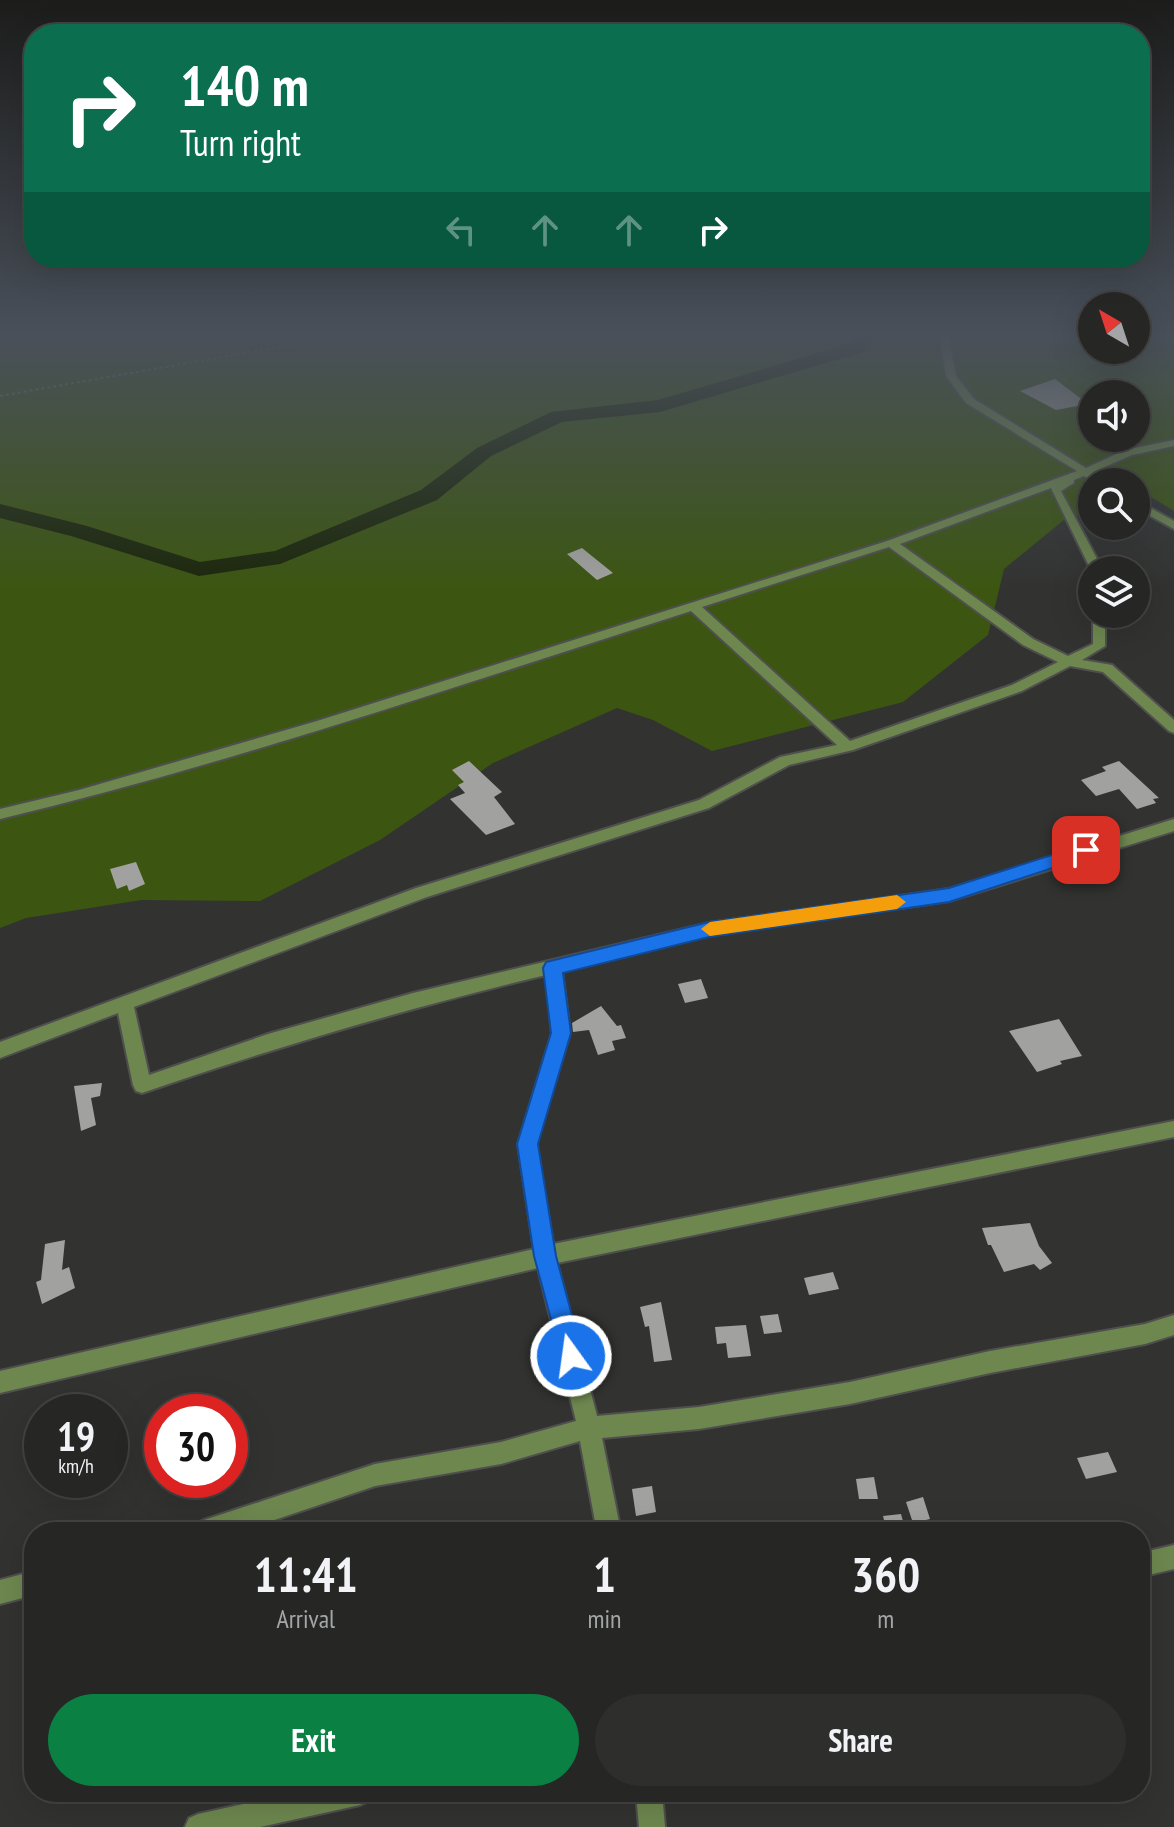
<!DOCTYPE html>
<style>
body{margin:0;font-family:"PT Sans Narrow",sans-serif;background:#2e2e2d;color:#f1f3f6;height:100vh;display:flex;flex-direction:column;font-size:30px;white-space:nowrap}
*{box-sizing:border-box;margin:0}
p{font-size:26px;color:#a4a5a7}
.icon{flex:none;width:44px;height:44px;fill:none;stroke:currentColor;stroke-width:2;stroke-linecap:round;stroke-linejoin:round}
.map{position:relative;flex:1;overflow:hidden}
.panel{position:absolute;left:24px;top:1522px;width:1126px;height:280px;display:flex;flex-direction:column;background:#262625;border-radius:32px;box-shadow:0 8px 32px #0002,0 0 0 2px #424342}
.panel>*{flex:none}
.banner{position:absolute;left:24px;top:24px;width:1126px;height:244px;border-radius:32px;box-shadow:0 8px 32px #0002,0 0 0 2px #424342;background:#0b6e4f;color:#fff;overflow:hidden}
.needle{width:52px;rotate:321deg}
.fabs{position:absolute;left:1078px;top:292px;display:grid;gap:16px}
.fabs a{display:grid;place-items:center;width:72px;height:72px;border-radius:50%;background:#262625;box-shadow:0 8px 32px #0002,0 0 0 2px #424342;font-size:40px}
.speed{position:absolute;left:24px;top:1394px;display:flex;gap:16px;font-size:40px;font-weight:700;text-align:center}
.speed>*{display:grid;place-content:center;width:104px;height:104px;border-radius:50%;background:#262625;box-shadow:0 8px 32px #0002,0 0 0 2px #424342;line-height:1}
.speed small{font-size:20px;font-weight:400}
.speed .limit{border:12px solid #d22;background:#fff;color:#111}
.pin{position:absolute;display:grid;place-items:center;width:68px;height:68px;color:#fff;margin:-34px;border-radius:16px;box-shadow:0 4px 12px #0006}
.me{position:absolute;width:88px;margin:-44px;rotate:346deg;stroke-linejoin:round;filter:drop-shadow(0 0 6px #0008)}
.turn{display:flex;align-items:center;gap:28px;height:168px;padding:0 24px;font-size:36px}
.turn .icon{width:104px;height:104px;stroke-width:2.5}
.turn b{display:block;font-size:56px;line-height:68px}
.lanes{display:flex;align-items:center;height:76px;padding:0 24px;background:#0003;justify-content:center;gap:40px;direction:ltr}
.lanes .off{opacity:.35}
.eta{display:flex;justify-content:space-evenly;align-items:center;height:136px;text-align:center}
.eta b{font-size:48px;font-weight:700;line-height:56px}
.button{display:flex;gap:16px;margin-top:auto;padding:16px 24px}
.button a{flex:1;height:92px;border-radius:48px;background:#0b8043;color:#fff;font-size:32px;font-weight:700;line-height:92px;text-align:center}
.button a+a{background:#2e2e2d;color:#f1f3f6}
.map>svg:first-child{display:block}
</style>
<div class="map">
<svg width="1174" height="1827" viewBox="0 0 1174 1827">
<rect width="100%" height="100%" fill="#323331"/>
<!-- green -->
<path fill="#3c5612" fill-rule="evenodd" d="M0,333H1092V350H1136V333H1174V511L1151,497L1136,501V482H1092V512L1065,519L1004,569L988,635L903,702L712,751L653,720L617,708L493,763L380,840L260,901L141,900L26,918L0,928ZM1092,394H1136V438H1092Z"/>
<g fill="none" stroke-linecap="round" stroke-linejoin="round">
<!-- river -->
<path fill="#1c280b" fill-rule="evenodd" d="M860,333H879L863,352L660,412L562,422L491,456L437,500L280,564L199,576L71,536L0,518V504L87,526L200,562L275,551L421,490L477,448L551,412L658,400L849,344Z"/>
</g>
<!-- building -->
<path fill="#a1a29f" d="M1055,379L1088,404L1056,410L1020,391Z
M582,548L613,573L597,580L567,554Z
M469,761L502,792L494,797L515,824L486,835L450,799L465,793L458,785L464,782L452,770Z
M1119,761L1159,798L1153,799L1156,803L1137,809L1119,789L1096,796L1081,780L1106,771L1102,767Z
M136,862L145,884L129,891L127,885L117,889L110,869Z
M701,979L708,998L685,1003L678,984Z
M601,1006L617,1026L621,1025L626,1038L612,1041L615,1050L598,1055L589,1030L573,1032L572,1023Z
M1059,1019L1082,1056L1060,1061L1062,1064L1037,1072L1009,1031Z
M102,1083L100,1096L91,1098L96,1125L81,1131L74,1086Z
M1030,1223L1039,1246L1052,1263L1040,1270L1034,1264L1004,1272L991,1245H988L982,1228Z
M65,1240L62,1270L69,1267L75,1288L42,1304L36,1282L41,1280L45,1244Z
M833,1272L839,1289L809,1295L804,1278Z
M661,1302L672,1360L654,1362L649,1326L645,1327L640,1307Z
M778,1314L782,1332L764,1334L760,1316Z
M746,1325L751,1356L728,1358L726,1343L717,1344L715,1327Z
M1108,1452L1117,1472L1086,1479L1077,1458Z
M874,1477L878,1499H859L856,1479Z
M652,1486L656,1512L636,1516L632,1489Z
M923,1497L930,1519L913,1523L906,1502Z
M901,1514L906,1532H887L883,1516Z"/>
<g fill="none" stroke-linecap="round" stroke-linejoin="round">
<!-- minor casing -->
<g stroke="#4f504e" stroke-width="4">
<path id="minor" d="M939,333H948L956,376L974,399L1086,468L1125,450L1174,440V446L1132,455L1093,472L1107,482H1094L1084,476L1074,480V483L1061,491L1103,570H1091L1051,488L900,544L1033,639L1068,656L1093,644V614H1105V646L1082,660L1112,665L1174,720V733L1169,731L1103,672L1070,666L1022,691L853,750L789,765L709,808L427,897L134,1007L149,1075L268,1034L413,993L709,923L949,889L1174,819V831L949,901L709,935L562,971L570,1033L536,1144L553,1244L1174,1121V1137L557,1263L597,1416L699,1407L850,1382L990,1351L1145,1324L1174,1315V1335L1145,1344L990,1373L850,1404L699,1429L602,1438L621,1532H597L580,1441L501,1464L375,1486L239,1532H192L196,1524L204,1520L375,1464L501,1442L576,1421L538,1268L0,1393V1371L534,1249L518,1144L552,1033L546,975C408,1008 276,1047 142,1093L136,1091L133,1085L118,1013L0,1058V1042L416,888L699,800L780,757L837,745L691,611C462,684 234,763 0,819V809L79,790L317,721L887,541L1077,471L966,403L946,376ZM889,547L1023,645L1058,662L1012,685L850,741L702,607Z
M1136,500L1174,521V529L1136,508Z
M1174,1545V1569L1140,1577V1553Z
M34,1571V1595L0,1604V1580Z
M299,1792H373L369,1801L360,1805L260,1827H185L189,1818L198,1814Z
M636,1792H662L665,1827H639Z"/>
</g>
<!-- path -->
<path stroke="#717271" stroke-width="2" stroke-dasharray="3 3" stroke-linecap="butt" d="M0,396L359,333"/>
<!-- minor -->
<use href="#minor" fill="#6e874f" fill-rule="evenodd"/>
</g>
<!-- sky -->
<linearGradient id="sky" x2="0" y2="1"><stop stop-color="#1c1c1b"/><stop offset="0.57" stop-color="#49505a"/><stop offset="1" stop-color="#49505a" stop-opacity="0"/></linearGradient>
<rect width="1174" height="588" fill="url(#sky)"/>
<!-- route -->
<path fill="#1a73e8" stroke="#114b97" stroke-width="2" d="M1086,844L1094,850L1092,855L949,902L709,937L563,973L571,1033L538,1144L556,1256L583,1356L580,1364L571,1368L563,1364L534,1256L517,1144L551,1033L543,968L546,962L709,922L949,888Z"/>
<!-- slow -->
<path fill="#f59e0b" d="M897,895L906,902L897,909L710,936L701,929L710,922Z"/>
</svg>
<div class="fabs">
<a><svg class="needle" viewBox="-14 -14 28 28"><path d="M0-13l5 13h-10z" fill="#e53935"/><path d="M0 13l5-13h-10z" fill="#a4a5a7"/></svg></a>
<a><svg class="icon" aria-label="sound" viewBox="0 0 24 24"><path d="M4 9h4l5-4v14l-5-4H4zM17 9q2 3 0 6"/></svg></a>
<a><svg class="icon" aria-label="search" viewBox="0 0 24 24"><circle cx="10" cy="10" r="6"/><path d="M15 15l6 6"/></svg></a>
<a><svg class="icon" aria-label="layers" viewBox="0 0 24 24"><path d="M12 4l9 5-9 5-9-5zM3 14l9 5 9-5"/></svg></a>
</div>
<div class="speed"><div>19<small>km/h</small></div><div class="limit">30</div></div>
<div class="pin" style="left:1086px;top:850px;background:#d93025"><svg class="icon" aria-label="arrive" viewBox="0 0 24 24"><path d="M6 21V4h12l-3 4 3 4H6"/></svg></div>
<svg class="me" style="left:571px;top:1356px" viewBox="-20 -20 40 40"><circle r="17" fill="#1a73e8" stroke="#fff" stroke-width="3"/><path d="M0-11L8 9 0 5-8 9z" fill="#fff"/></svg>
<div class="banner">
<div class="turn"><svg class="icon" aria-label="right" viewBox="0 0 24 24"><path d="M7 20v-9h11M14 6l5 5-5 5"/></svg><div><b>140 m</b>Turn right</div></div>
<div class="lanes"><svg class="icon off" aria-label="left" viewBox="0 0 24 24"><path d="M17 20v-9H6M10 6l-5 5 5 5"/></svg><svg class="icon off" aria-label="ahead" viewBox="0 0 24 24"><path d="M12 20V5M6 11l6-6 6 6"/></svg><svg class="icon off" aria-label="ahead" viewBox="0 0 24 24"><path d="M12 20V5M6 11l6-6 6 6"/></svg><svg class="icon" aria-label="right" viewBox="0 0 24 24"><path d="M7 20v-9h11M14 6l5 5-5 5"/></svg></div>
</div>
<section class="panel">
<div class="eta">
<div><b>11:41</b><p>Arrival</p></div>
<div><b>1</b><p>min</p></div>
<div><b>360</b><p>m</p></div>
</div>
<div class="button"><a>Exit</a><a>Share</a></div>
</section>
</div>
